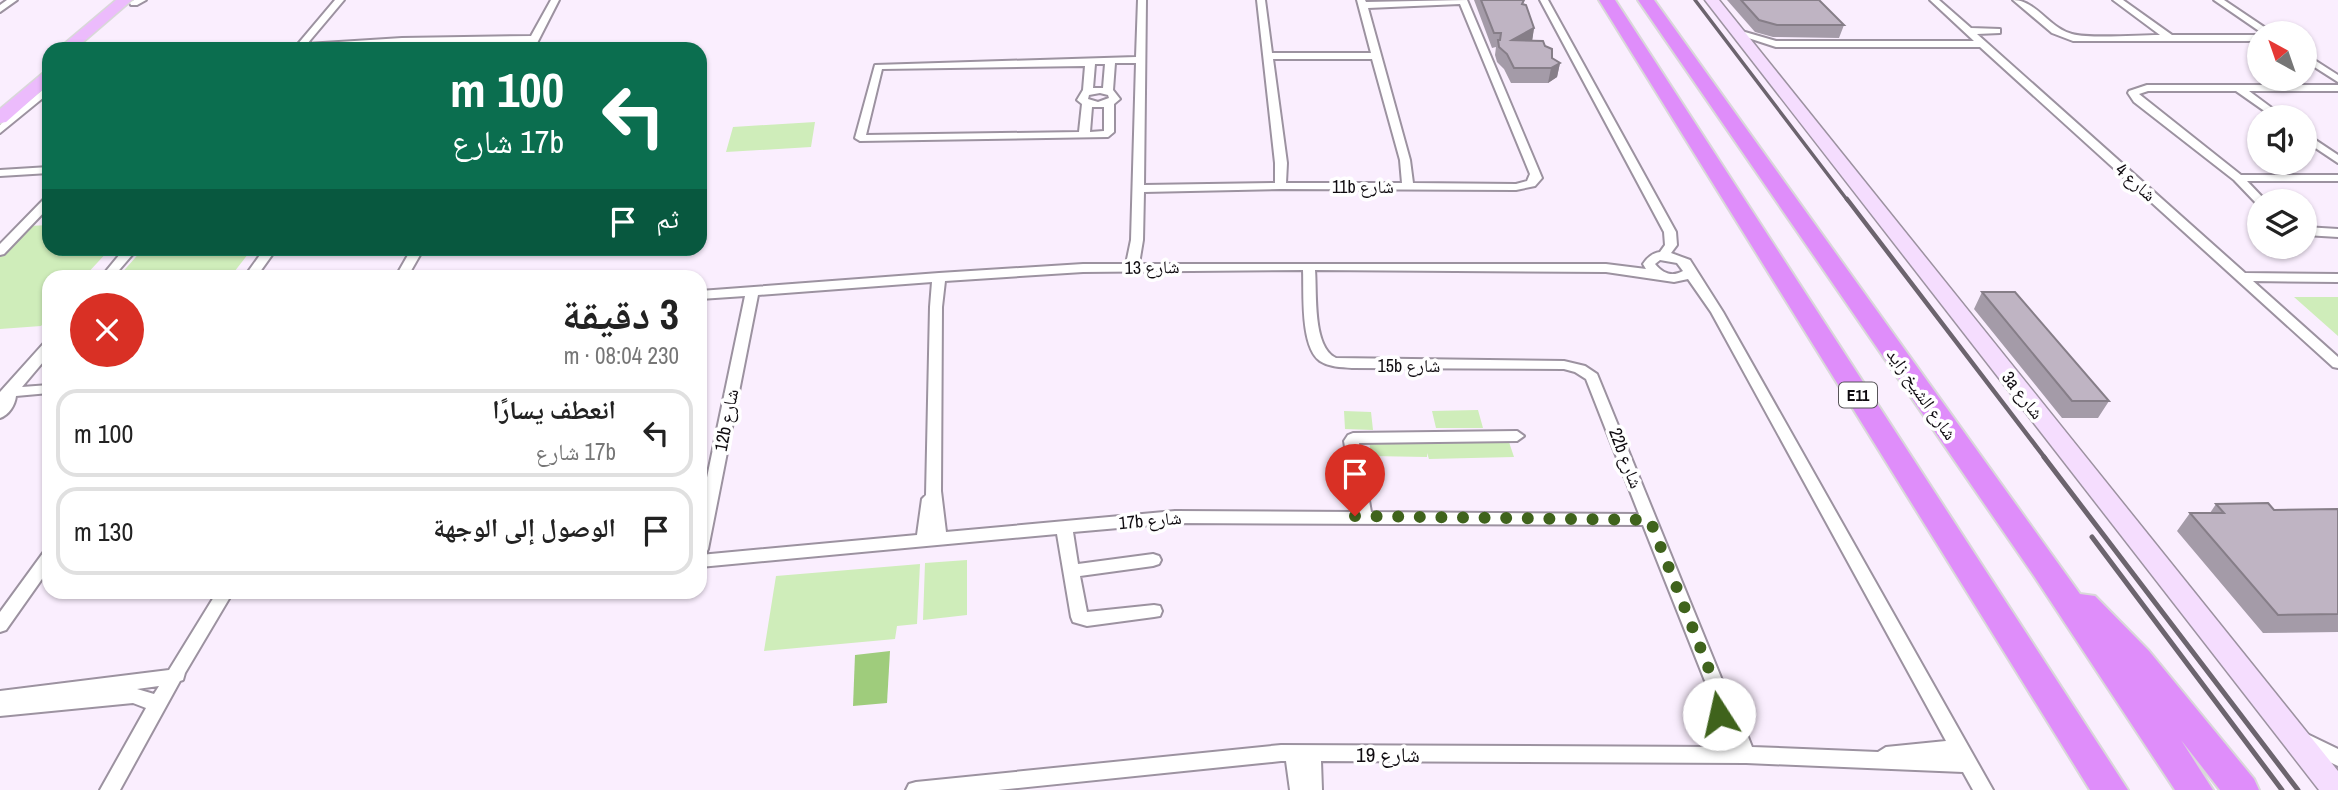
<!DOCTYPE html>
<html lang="ar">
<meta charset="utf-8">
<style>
body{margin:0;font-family:"Archivo Narrow","Noto Naskh Arabic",sans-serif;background:#f2f2f2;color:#222;direction:rtl;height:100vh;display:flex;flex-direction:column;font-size:26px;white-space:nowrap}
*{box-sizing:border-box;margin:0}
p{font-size:23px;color:#767676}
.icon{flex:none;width:38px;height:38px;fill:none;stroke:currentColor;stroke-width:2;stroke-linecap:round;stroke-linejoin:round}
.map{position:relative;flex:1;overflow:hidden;direction:ltr}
.drawer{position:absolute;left:42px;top:270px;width:665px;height:329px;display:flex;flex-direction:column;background:#fff;border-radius:21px;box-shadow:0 2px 5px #0004;direction:rtl}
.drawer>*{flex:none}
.guide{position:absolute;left:42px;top:42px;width:665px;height:214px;border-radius:21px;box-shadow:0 2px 5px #0004;direction:rtl;background:#0b6e4f;color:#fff;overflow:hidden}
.needle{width:46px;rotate:320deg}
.buttons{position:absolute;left:2247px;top:21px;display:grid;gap:14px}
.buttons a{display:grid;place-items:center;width:70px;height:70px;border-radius:50%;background:#fff;box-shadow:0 2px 5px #0004;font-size:35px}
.pin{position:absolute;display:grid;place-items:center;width:60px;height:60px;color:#fff;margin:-72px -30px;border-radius:50% 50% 50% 0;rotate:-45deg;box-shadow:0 0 7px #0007}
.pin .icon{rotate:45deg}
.me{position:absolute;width:77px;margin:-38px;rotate:350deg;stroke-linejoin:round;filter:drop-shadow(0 0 5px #0008)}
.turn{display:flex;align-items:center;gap:24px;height:147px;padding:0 28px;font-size:32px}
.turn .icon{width:91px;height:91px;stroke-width:2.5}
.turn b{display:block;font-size:49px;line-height:60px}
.then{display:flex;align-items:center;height:66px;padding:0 28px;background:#0003;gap:14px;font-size:26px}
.round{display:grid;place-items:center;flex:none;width:74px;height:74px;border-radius:37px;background:#f2f2f2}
.headline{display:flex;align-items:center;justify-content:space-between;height:119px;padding:0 28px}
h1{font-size:42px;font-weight:700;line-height:52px}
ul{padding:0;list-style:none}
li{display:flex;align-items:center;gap:21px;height:88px;margin:0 14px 10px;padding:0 14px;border:4px solid #e0e0e0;border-radius:21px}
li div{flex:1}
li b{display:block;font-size:26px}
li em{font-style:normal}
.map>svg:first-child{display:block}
</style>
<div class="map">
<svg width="2338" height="790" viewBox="0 0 2338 790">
<rect width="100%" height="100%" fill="#faeefe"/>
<!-- green -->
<path fill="#cfedba" d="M815,122L811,147L726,152L733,127Z
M49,225V248L110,249L85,276H49V317L41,326L0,329V254L28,226Z
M143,249V248L252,249L231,276H119Z
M2294,297H2338V336Z
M1478,410L1483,428H1436L1432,411Z
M1344,411L1371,412L1373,430L1345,429Z
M1369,439H1508L1514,457L1429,459L1427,453V457L1371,456Z
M967,560V615L923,620L925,563Z
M920,564L917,624L897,626L895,639L764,651L776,576Z"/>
<!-- water -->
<path fill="#9fcc7c" d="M890,651L887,703L853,706L855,655Z"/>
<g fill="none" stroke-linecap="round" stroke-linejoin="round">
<!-- street casing -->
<g stroke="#9c92a0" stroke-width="4">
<path id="street" d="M7,0H17L0,12V5Z
M134,0H146L137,5H131L130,3Z
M335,0H344L307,44L402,38L531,36L551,0H559L534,49H524L528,42L269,49L274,46L297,45Z
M1138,0H1146L1144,185L1275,183V163L1257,0H1265L1272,53H1371L1357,0H1365L1366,2L1467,0L1542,178L1535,186L1516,190L1280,189L1144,192L1143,240L1139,264H1606L1646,269L1643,264C1647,258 1652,253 1660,252L1665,245L1664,232L1540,0H1548L1676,232L1677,245L1671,253L1690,260L1723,312L1993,790H1973L1963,772L1746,763L1321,761L1322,790H1290L1286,761H1281L998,790H906L909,784L916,782L1281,745L1717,747L1707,695L1709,691L1643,525L1175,523L1073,532L1078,564L1153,554L1159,556L1161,560L1159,564L1153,566L1080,576L1087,612L1154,605L1160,606L1162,611L1160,616L1154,617L1087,626L1073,622L1071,617L1057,534L700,567V555L917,535L922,499L926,495L930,307L932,282L758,295L708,549L706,553L700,555V511L745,296L700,299V291L939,273L1083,264H1126L1131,240L1136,63H1115L1113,90L1120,99L1114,104V132L1108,137L860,141L855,138L875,65L1136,57ZM1460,4L1530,174L1527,181L1516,184L1413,183L1410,160L1368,8ZM1273,59H1372L1400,160L1402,183H1286L1287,163ZM1095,64H1105L1103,88H1093ZM1085,66L1083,90L1077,100L1082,104L1079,132L866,135L882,69ZM1100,93L1108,95L1109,98L1098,102L1088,99L1089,95ZM1092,107H1104V131L1090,132ZM1660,260L1677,263L1683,271C1673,277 1663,274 1655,264ZM1303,270C1304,292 1300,347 1320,361C1329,367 1341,367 1352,368L1564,369L1575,372L1586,379L1639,514L1371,512L1359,443L1517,441L1524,436L1517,431L1353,433L1348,435L1344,441L1356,512L1175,511L946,532L941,491L942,307L945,281L1083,272ZM1315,270L1606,272L1674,282L1688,279L1711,312L1946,741L1886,747L1878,752L1752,747L1737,709L1724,685L1597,374L1585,366L1564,361L1336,358C1312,347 1317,293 1315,270Z
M1930,0H1939L1971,28L2000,29V33L1977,34L2245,273L2338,274V282L2253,281L2338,357V368L2333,367L1980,47H1776L1733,33L1738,30L1776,41H1974Z
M2013,0C2036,0 2050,29 2072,34C2091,39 2138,35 2160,35L2113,0H2123L2172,35H2259V41H2073L2052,33Z
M2214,0H2224L2273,33H2262Z
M2305,54L2338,75V82L2305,61Z
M49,85V93L0,133V125Z
M2147,85H2338V91H2249L2284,117H2273L2236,91H2148L2139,94L2241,175H2338V181H2247L2266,201L2256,203L2234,180L2134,102L2128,93L2129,91Z
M2305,133L2338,155V163L2305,141Z
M49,167V173L0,176V170Z
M49,197V207L4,254L0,255V244L45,198Z
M2305,227L2338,229V237L2305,235Z
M125,248H138L114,276H102Z
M265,248H277L257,276H245Z
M412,248H424L408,276H396Z
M49,342V355L22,387L49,385V393L16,396C15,405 9,415 0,418V392L44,343Z
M49,551V569L6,630L0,632V612L43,553Z
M217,592H233L185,673L183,680L180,681L120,790H100L146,708L133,703L0,716V691L169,670ZM159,686L154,694L137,689Z
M2305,733L2338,749V766L2298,747L2296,741L2298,735Z"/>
</g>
<!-- secondary casing -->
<g stroke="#9c92a0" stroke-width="3">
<path id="secondary" d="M1705,0H1719L2338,771V790H2319Z"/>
</g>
<!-- primary casing -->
<g stroke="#d9d8d9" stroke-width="3">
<path id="primary" d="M116,0H132L75,49H58Z
M49,71V84L6,122L0,123V109L43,73Z"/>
</g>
<!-- highway casing -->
<g stroke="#d9d8d9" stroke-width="4">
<path id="highway" d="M1599,0H1615L2128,790H2090Z
M1638,0H1654L2080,594L2095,596L2149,651L2254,779L2259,790H2220L2181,740L2213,790H2175L2034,576Z"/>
</g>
<!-- street -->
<use href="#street" fill="#fff" fill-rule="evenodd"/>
<!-- secondary -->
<use href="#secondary" fill="#f5ddfe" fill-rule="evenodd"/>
<!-- primary -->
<use href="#primary" fill="#ecbbfc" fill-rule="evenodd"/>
<!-- highway -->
<use href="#highway" fill="#df8dfa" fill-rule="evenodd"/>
<!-- rail-far2 -->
<path stroke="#6c646e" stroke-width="3.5" d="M1695,0L1848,201"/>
<!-- rail-far1 -->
<path stroke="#6c646e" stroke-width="4.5" d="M1847,199L2045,458"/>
<!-- rail -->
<path stroke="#6c646e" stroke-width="5" d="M2044,457L2298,790
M2092,537L2282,790"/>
</g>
<!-- wall -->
<path fill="#a49ba8" d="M1474,0H1524L1523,4L1534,28L1532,40L1545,46L1552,58L1560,63L1557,77L1548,83H1511L1504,69L1497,62L1495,55L1496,47L1492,48Z
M1727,0H1819L1844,25L1839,38L1773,37L1755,32Z
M1982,292L2109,401L2098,418H2062L1974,309Z
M2216,504L2274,510L2338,509V632L2263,633L2177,531L2190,513H2210Z"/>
<!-- shaded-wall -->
<path fill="#867e88" d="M1534,28L1532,42L1512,40Z
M1560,63L1557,77L1548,83L1551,68Z"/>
<!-- building -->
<path fill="#bfb4c3" stroke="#867e88" stroke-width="2" d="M1481,0H1524L1522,4L1526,5L1534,28L1512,40L1543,41L1545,46L1552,49V58L1560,63L1551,68H1514L1507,54L1499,47L1498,40H1500L1501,33H1494Z
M1741,0H1819L1844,25H1777L1759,20Z
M1982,292H2015L2109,401H2072Z
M2268,503L2274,510L2338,509V614L2278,615L2190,513H2224L2216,504Z"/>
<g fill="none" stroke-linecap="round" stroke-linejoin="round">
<!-- route -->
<path stroke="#3f631c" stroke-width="12" stroke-dasharray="0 21.6" d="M1355,516L1650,520L1716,687L1719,714"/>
</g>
<g text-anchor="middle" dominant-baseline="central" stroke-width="7" stroke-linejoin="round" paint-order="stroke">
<!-- shield labels -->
<rect fill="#fff" stroke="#575458" stroke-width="2" x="1839" y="382.5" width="38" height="25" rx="5"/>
<g font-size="16" font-weight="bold" fill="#0f0b10">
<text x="1858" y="395">E11</text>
</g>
<!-- street labels -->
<g font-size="18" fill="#0f0b10" stroke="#fff">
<text transform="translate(2136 182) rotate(42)">شارع 4</text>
<text x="1363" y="186">11b شارع</text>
<text transform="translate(1152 267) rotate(-1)">شارع 13</text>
<text x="1409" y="365">15b شارع</text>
<text transform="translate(1922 394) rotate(55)">شارع الشيخ زايد</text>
<text transform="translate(2023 395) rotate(52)">3a شارع</text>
<text transform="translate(726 420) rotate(-79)">12b شارع</text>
<text transform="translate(1626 458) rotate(69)">22b شارع</text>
<text transform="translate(1150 520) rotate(-5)">17b شارع</text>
</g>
<!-- near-street labels -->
<g font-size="21" fill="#0f0b10" stroke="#fff">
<text x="1388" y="754">شارع 19</text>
</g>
</g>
</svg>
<div class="buttons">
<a><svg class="needle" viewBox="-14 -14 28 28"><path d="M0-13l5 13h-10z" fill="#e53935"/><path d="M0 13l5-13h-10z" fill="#767676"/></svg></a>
<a><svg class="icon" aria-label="sound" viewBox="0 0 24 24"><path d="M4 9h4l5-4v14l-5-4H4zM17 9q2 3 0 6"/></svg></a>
<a><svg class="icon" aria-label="layers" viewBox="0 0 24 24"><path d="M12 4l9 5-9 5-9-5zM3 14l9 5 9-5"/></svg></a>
</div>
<div class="pin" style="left:1355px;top:516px;background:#d93025"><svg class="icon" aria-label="arrive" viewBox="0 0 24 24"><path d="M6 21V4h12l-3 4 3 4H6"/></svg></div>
<svg class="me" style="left:1719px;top:714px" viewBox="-20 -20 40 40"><circle r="19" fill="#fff"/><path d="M0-13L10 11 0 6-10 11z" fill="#3f631c"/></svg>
<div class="guide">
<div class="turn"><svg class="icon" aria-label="left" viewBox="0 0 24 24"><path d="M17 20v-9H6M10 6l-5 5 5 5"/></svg><div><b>100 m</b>17b شارع</div></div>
<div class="then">ثم<svg class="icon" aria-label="arrive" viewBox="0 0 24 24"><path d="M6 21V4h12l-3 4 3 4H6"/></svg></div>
</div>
<section class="drawer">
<div class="headline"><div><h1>3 دقيقة</h1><p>230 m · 08:04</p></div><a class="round" style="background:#d93025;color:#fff"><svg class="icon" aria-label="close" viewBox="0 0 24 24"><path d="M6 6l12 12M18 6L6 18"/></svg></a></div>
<ul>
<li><svg class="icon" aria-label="left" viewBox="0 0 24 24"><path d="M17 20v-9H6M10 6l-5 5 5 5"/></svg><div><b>انعطف يسارًا</b><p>17b شارع</p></div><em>100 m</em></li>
<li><svg class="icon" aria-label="arrive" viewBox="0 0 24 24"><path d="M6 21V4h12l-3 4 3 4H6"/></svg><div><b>الوصول إلى الوجهة</b></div><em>130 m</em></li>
</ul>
</section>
</div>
